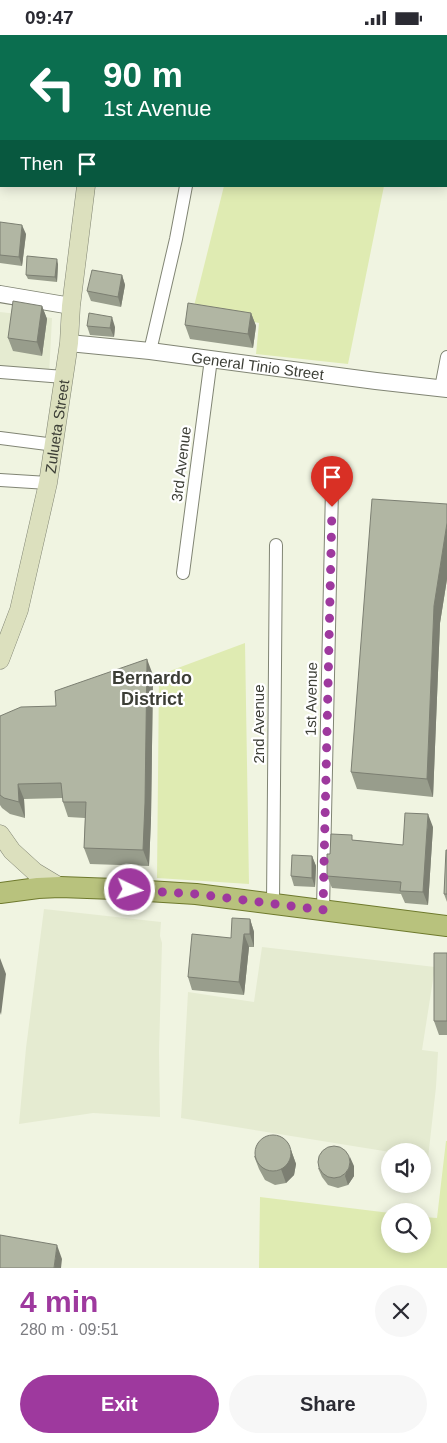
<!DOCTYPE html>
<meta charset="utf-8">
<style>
body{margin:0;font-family:Helvetica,sans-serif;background:#f7f7f7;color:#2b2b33;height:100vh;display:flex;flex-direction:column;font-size:19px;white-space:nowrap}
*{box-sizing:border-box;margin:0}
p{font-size:16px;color:#7c7c81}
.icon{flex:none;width:28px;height:28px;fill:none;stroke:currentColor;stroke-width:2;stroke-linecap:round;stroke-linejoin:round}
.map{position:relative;height:1233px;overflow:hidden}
.sheet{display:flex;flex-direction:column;background:#fff;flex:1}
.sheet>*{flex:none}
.top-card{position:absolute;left:0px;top:0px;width:448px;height:152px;box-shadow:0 2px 12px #0003;background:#0b6e4f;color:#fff;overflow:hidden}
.fabs{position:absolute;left:381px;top:1108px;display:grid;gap:10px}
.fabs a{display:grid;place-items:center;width:50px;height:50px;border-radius:50%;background:#fff;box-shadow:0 2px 12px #0003;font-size:25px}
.pin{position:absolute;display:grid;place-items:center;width:42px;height:42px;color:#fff;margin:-51px -21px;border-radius:50% 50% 50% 0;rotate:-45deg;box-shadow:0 0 5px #0007}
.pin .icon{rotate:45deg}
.me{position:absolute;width:55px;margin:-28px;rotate:94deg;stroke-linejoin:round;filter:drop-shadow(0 0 4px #0008)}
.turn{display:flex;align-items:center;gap:18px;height:105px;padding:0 20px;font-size:22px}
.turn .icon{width:65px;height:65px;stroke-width:2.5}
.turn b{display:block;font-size:35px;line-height:42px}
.then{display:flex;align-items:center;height:48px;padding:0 20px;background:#0003;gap:10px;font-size:19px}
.round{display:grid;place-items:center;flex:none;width:52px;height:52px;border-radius:26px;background:#f7f7f7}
.summary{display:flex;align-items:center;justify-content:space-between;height:85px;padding:0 20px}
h1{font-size:30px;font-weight:800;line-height:38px;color:#9e399e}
.button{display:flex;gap:10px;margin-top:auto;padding:10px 20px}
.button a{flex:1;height:58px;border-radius:30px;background:#9e399e;color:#fff;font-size:20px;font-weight:800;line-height:58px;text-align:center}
.button a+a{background:#f7f7f7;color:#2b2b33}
.status{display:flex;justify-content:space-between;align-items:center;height:35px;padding:0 25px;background:#fff;direction:ltr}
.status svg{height:14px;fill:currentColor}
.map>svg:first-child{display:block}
</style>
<div class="status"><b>09:47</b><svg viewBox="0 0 49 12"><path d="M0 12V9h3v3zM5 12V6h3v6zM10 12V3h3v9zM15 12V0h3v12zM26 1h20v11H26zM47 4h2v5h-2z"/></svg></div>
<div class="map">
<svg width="447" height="1233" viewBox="0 0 447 1233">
<rect width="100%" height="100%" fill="#f0f4e1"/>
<!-- built -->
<path fill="#e5ebd1" d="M0,277L52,283L49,340L0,335Z
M44,874L161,887L160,901L162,908L159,1017L160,1082L93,1078L19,1089L26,1013Z
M262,912L435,932L422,1015L438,1017L436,1052L428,1123L423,1122L422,1116L390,1117L181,1083L188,957L254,967Z"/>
<!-- green -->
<path fill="#dfebb2" d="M224,151H384L348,329L256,319L259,288L193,275Z
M245,608L249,849L157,843L159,640Z
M446,1106H447V1233H259L260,1162L390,1178V1209H422L423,1182L437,1183Z"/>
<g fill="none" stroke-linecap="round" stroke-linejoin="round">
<!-- minor casing -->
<g stroke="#818574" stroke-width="14">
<path id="minor" d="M150,316L176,204L186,151
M0,337L64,342
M441,353L447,322
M0,403L55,410
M0,445L48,448
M183,538L211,324
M273,869L276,510
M323,875L332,453"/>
</g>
<!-- tertiary casing -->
<g stroke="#818574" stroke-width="18">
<g id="tertiary">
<path d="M0,259L71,271"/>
<path id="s1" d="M69,308L150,316L376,346L447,354"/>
</g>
</g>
<!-- secondary casing -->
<g stroke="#818574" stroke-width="19">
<g id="secondary">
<path d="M105,1V0"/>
<path id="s2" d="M0,625L19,575L48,448L69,308L71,271L86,151"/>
<path d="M0,799L12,816L35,837L60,852"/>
</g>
</g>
<!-- primary casing -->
<g stroke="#6e792c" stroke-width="22">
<path id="primary" d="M0,858L38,853L60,852L115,854L196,859L447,891"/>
</g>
<!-- minor -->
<use href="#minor" stroke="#fff" stroke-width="12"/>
<!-- tertiary -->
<use href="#tertiary" stroke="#fff" stroke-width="16"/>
<!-- secondary -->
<use href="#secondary" stroke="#dce0be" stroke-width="18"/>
<!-- primary -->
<use href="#primary" stroke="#b8c27d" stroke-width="20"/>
</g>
<!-- wall -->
<path fill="#989d8c" d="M0,187L26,199L22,231L0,228Z
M58,229L57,247L28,244L26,240Z
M122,240L125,250L121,272L91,266L87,256Z
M42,271L47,284L42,321L13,316L8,303Z
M251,278L256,291L253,313L190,304L185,290Z
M87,291L115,292L114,302L90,300Z
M447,469V544L440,588L433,762L357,754L351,737Z
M153,640L151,784L149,831L90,829L84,813L85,783L68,782L63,767V763L24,764L25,783L10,779L2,773L0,770V681L56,671Z
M433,792L428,870L405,868L401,859L332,853L327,841L330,819L354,805L403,810Z
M447,815V867L444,859Z
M312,821L316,831L315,852L294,851L291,841Z
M250,884L254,897V912H249L244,960L192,955L188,942L231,903Z
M447,918V1000H439L434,986Z
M291,1115L296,1129L294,1140L286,1148L275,1150L265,1145L259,1134L254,1121Z
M354,1131V1141L348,1150L338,1153L328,1150L322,1142L318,1133Z"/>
<!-- shaded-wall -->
<path fill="#7c7f72" d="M22,190L26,199L22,231L19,222Z
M57,224L58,229L57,247L55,242Z
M122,240L125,250L121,272L118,262Z
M42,271L47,284L42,321L37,307Z
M251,278L256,291L253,313L248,299Z
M112,282L115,292L114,302L110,293Z
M447,488V544L440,588L433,762L427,744L434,571Z
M147,624L153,640L151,784L149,831L143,815Z
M18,749L24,764L25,783L19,767Z
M428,779L433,792L428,870L423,857Z
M312,821L316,831L315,852L312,843Z
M250,884L254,897V912L250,899Z
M244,899L249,912L244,960L239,947Z
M0,923L6,939L1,980L0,977Z
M291,1115L296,1129L294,1140L286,1148L281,1134Z
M350,1122L354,1131V1141L348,1150L345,1141Z
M57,1210L62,1224L61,1233H54Z"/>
<!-- building -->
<path fill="#b1b6a3" stroke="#7c7f72" d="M0,187L22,190L19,222L0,220Z
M27,221L57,224L55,242L26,240Z
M92,235L122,240L118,262L87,256Z
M13,266L42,271L37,307L8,303Z
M188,268L251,278L248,299L185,290Z
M89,278L112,282L110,293L87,291Z
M372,464L447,469V488L434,571L427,744L351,737Z
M147,624L145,768L143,815L84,813L86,767H63L61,748L18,749L19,767L4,763L0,760V681L21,672L56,671L55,656Z
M405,778L428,779L423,857L400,856L401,847L327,841V819H330L331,799L352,800V805L403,810Z
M446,815H447V859H444Z
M292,820L312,821V843L291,841Z
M232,883L250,884V899H244L239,947L188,942L192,899L231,903Z
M434,918H447V986H434Z
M255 1118a18 18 0 1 1 36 0a18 18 0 1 1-36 0Z
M318 1127a16 16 0 1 1 32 0a16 16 0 1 1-32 0Z
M0,1200L57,1210L54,1233H0Z"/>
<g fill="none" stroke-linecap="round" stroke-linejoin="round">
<!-- route -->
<path stroke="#9e399e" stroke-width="9" stroke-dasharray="0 16.2" d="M130,855L196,859L323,875L332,472"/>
</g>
<g text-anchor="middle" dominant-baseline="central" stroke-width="4.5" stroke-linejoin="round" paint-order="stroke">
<!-- street labels -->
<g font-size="15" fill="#3c3e36" stroke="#fff">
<text stroke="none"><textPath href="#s1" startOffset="190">General Tinio Street</textPath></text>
<text stroke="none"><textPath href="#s2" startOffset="241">Zulueta Street</textPath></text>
<text transform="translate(181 429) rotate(-83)">3rd Avenue</text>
<text transform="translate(311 664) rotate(-89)">1st Avenue</text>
<text transform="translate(258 689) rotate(-90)">2nd Avenue</text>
</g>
<!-- quarter labels -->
<g font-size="18" font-weight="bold" fill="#3c3e36" stroke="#fff">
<text x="152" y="643">Bernardo<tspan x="152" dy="21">District</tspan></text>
</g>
</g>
</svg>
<div class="fabs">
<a><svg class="icon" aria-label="sound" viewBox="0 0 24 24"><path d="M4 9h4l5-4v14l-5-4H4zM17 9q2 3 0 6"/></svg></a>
<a><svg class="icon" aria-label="search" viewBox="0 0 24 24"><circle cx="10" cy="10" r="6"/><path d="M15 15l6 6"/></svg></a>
</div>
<div class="pin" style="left:332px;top:472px;background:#d93025"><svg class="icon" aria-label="arrive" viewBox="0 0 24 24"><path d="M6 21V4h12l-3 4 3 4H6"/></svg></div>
<svg class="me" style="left:130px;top:855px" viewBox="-20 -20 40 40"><circle r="17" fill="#9e399e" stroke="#fff" stroke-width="3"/><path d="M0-11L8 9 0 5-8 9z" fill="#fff"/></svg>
<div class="top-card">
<div class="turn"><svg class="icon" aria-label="left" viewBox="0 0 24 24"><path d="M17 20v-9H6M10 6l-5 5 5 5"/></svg><div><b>90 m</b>1st Avenue</div></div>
<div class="then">Then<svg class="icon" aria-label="arrive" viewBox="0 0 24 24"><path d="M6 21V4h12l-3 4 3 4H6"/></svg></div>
</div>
</div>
<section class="sheet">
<div class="summary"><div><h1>4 min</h1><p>280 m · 09:51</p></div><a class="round"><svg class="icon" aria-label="close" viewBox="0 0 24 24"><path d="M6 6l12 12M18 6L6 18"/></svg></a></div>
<div class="button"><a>Exit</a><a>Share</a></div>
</section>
